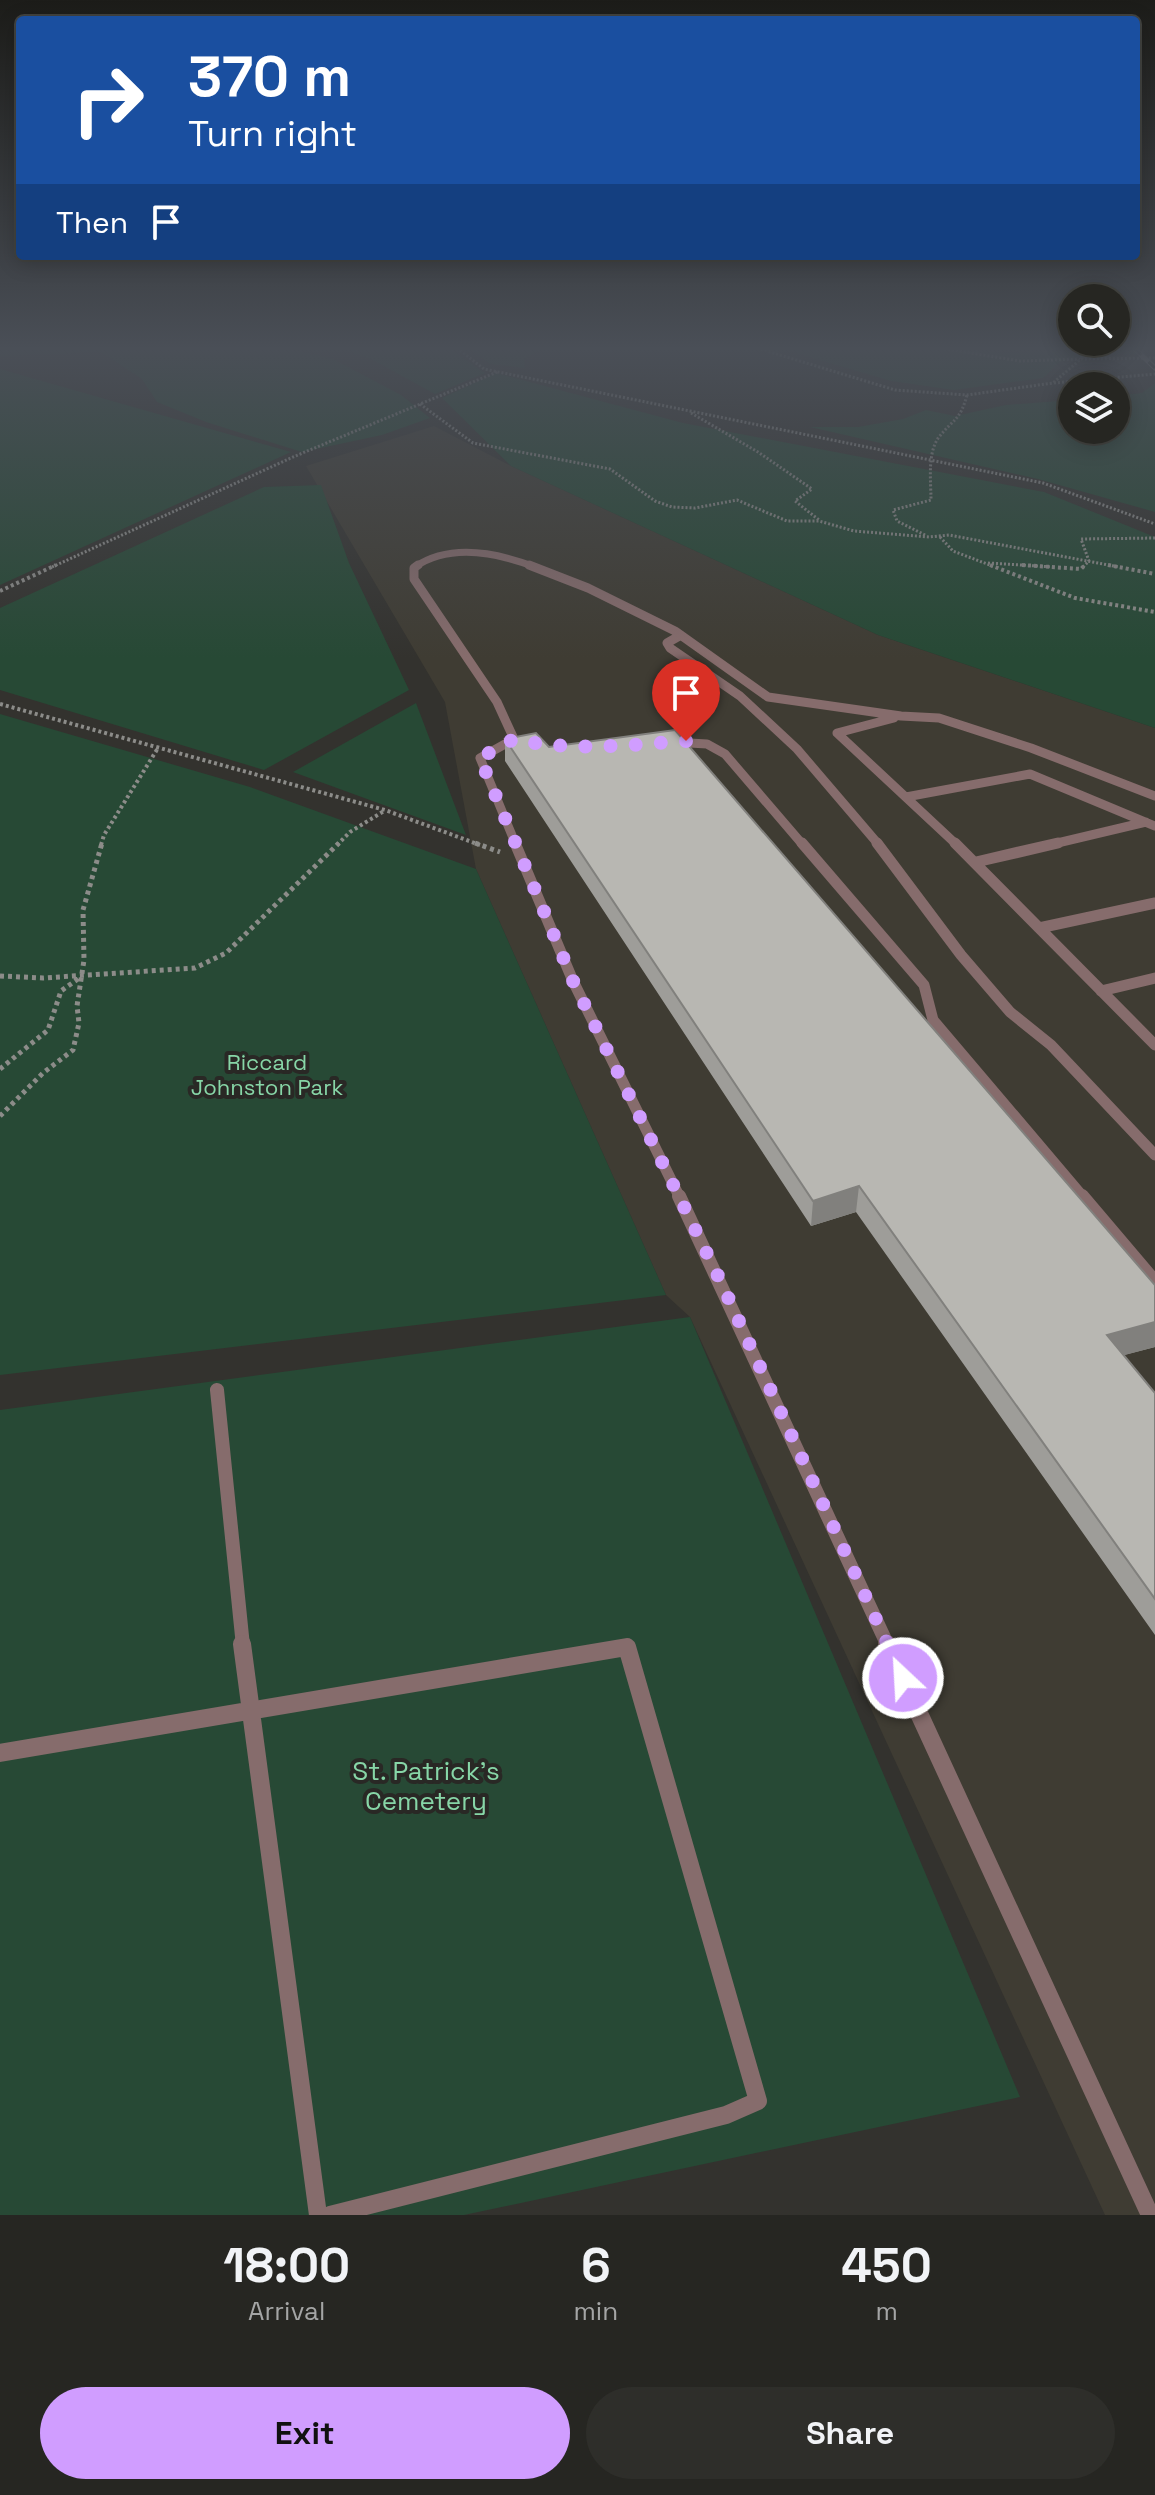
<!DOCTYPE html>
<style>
body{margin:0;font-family:"Space Grotesk",sans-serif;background:#2e2e2a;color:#f1f3f6;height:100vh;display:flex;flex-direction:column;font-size:30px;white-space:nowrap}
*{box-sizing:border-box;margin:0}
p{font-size:26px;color:#a4a5a5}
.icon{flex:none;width:44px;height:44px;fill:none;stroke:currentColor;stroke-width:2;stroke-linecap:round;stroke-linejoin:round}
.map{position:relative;height:2215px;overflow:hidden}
.side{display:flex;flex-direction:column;background:#262622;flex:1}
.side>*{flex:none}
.top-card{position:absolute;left:16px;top:16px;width:1124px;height:244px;border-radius:8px;box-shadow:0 4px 20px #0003,0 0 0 2px #424340;background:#1a4fa0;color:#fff;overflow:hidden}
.controls{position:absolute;left:1058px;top:284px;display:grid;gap:16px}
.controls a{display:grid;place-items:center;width:72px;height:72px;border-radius:50%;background:#262622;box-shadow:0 4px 20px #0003,0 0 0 2px #424340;font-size:40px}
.pin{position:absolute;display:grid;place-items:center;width:68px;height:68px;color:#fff;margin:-82px -34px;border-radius:50% 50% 50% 0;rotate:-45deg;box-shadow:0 0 8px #0007}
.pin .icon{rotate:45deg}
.me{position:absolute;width:88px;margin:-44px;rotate:335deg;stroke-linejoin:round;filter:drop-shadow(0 0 6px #0008)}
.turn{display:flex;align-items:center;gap:28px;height:168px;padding:0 40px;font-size:36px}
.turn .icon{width:104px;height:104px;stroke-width:2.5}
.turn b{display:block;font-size:56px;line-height:68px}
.then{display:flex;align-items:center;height:76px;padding:0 40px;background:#0003;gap:16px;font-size:30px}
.eta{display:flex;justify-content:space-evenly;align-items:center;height:136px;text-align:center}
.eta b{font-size:48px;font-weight:700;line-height:56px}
.button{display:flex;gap:16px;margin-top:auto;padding:16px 40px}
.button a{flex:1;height:92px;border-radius:48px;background:#d09dff;color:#111;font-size:32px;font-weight:700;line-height:92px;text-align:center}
.button a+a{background:#2e2e2a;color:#f1f3f6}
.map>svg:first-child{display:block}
</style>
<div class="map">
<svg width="1155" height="2215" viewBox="0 0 1155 2215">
<rect width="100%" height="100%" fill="#33322e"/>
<!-- built -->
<path fill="#3f3c33" d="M434,426L511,466L878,635L1155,728V2215H1105L690,1317L666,1295L476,869L445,702L306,466Z"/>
<!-- green -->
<path fill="#274935" d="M0,348H285L333,359L401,395L430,418L382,435L302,452L206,422L157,402L142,379L101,352L0,356Z
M338,348H449L485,373L435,394L371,359Z
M469,348H545L524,359L525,368L490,364Z
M779,348H948L1005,353L1135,348L1143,355L1104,353L1061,361L1043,378L954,390L891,381Z
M0,369L291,452L0,585Z
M496,373L683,423L1044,492L1155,537V728L878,635L511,466L442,398Z
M1155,383V512L1038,479L810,427H858L903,419L926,410L955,416L1006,405L1072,400V430H1116V396L1142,393Z
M321,485L349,563L409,690L264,770L0,690V608L264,487Z
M416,703L466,835L293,772Z
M0,714L250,787L476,869L666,1295L0,1375Z
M690,1317L1020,2097L464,2215H0V1410Z"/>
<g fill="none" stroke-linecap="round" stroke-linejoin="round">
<!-- path-far2 -->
<path stroke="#8c8c89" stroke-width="3" stroke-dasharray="2 2" stroke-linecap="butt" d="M457,348L484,369L1043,483L1155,524
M757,348L895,390L967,395L1053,383L1081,359L1155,358
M940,348L1020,361L1080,359
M1054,383L1155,374
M420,404L473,443L610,469L655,501L672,507L695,508L737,500L787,521H819L854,531L929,537L949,535L1119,567
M691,413L758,452L812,489L795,501L819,520
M925,535L897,521L893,510L931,500C931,481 927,453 939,437C954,418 960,421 967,395
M940,537L953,551L995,567
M988,563L1053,567
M52,567L293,457L497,372
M1083,567L1089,561L1081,539L1155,538"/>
<!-- path-far1 -->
<path stroke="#8c8c89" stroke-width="4" stroke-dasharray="3 3" stroke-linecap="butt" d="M990,565L1075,598L1155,612
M1022,565L1081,569L1085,565
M1108,565L1155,574
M0,591L56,565
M0,704L385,810L480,845
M101,845L104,835L158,748
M337,845L350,832L384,811"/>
<!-- path -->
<path stroke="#8c8c89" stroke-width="5" stroke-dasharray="4 4" stroke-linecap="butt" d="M475,843L500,852
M0,976L43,978L195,968L226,953L339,843
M0,1069L48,1030L61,991L82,976
M0,1116L43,1073L73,1050L79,1023L77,1006L84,960L83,910L102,843"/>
<!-- service-far4 -->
<path stroke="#866c6c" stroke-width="7" d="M415,567C450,543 498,553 535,567"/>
<!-- service-far3 -->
<path stroke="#866c6c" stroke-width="9" d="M418,565L414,568V579L497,702L514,739L480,758L516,845
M529,565L588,588L675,631L768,697L901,716L939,718L1031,748L1155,796
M681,635L667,643L670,648L740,696L797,749L879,845
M894,718L837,733L957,845
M672,742L707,744L725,754L803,845
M906,797L1030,774L1155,826
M1049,845L1146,822"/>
<!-- service-far2 -->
<path stroke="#866c6c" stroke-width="11" d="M515,843L573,981L680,1198
M802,843L924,985L933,1020L1084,1198
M877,843L961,955L1010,1012L1051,1045L1155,1155
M955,843L1155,1045
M976,862L1058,843
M1039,928L1155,903
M1101,991L1155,978"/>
<!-- service-far1 -->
<path stroke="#866c6c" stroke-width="14" d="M679,1196L888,1646
M1082,1196L1155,1282
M217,1390L243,1646"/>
<!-- service -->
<path stroke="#866c6c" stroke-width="18" d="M242,1644L318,2215
M887,1644L1150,2215
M0,1753L627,1647L758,2101L726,2115L330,2215"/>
<!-- rail casing -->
<g stroke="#a1a09e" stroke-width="5">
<path id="rail" d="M1134,348L1155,368"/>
</g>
<!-- rail -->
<use href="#rail" stroke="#292825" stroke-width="3" stroke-dasharray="10" stroke-linecap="butt"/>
</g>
<!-- wall -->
<path fill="#9e9d99" d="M505,739L549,747L1155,1285V1347L1124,1355L1155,1393V1635L856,1212L811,1226L505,761Z"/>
<!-- shaded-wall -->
<path fill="#81807d" d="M859,1186L856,1212L811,1226L813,1201Z
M1155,1322V1347L1102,1361L1107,1335Z"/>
<!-- building -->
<path fill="#b8b7b2" stroke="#81807d" stroke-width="2" d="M675,730L1155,1285V1322L1107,1335L1155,1393V1599L859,1186L813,1201L505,739L536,733L549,747Z"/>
<!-- sky -->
<linearGradient id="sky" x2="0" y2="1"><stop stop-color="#1c1c19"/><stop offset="0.53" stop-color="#4a4f57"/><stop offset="1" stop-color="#4a4f57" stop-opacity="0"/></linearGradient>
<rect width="1155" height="658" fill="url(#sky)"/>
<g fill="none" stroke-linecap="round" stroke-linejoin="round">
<!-- route -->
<path stroke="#d09dff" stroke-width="14" stroke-dasharray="0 25.2" d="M686,741C628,745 571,752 514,739L480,758L573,981L721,1282L903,1678"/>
</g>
<g text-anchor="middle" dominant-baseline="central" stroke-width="8" stroke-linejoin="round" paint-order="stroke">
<!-- park labels -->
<g font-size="22" fill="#87d6a7" stroke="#292825">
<text x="267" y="1062">Riccard<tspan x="267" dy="25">Johnston Park</tspan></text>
</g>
<!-- near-park labels -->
<g font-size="26" fill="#87d6a7" stroke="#292825">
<text x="426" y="1771">St. Patrick's<tspan x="426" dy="30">Cemetery</tspan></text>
</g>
</g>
</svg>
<div class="controls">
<a><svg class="icon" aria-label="search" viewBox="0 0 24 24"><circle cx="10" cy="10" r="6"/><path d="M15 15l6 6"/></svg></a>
<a><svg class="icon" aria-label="layers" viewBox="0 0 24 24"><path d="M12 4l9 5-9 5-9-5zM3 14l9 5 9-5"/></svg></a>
</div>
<div class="pin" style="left:686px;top:741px;background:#d93025"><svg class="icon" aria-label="arrive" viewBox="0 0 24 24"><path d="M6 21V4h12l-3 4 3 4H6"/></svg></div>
<svg class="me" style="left:903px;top:1678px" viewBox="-20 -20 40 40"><circle r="17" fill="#d09dff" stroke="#fff" stroke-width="3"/><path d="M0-11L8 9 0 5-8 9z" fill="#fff"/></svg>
<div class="top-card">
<div class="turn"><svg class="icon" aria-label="right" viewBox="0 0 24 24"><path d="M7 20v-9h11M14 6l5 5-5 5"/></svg><div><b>370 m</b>Turn right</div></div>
<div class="then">Then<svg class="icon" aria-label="arrive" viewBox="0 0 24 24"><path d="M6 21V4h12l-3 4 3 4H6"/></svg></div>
</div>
</div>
<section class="side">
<div class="eta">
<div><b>18:00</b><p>Arrival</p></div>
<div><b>6</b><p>min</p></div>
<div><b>450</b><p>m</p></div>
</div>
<div class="button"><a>Exit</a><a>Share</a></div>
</section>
